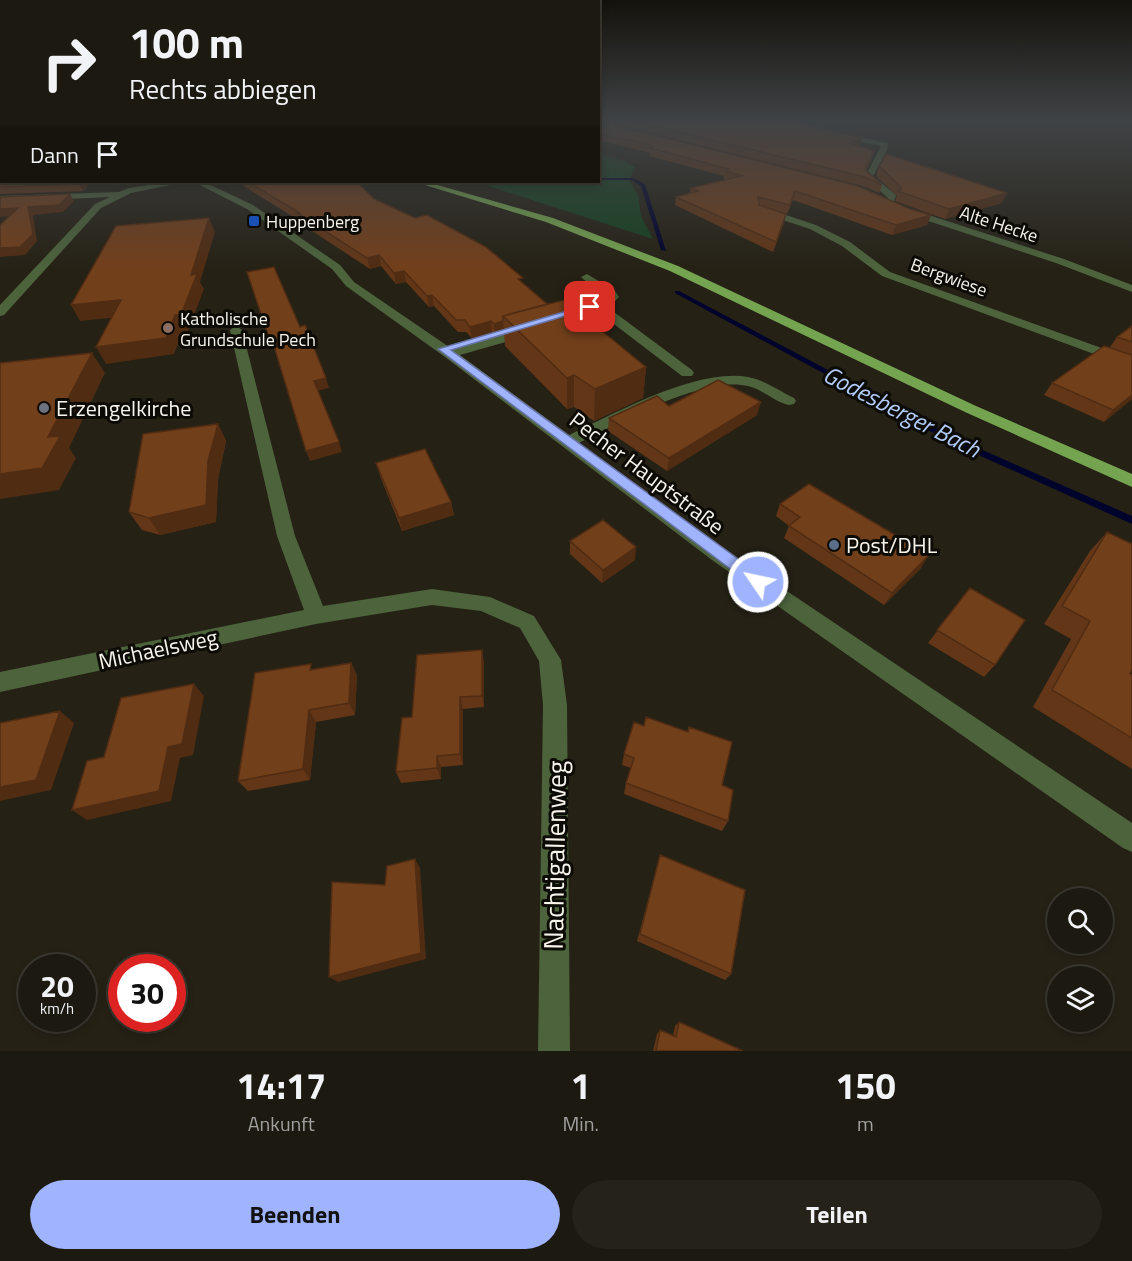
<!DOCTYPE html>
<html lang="de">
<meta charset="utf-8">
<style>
body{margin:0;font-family:"Titillium Web",sans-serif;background:#252219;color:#f1f3f6;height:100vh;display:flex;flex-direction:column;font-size:22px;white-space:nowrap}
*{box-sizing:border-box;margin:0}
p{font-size:20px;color:#a0a09f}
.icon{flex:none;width:33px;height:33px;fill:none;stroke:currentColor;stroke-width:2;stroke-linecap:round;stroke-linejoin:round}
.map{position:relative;height:1051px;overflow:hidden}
.details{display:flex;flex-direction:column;background:#1c1910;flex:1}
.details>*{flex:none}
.top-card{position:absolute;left:0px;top:0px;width:600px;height:183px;box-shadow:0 3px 9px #0003,0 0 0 2px #3a3830;background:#1c1910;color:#f1f3f6;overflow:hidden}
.tools{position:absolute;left:1047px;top:888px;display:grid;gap:12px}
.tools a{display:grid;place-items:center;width:66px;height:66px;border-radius:50%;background:#1c1910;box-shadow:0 3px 9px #0003,0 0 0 2px #3a3830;font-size:30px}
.speed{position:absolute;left:18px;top:954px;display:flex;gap:12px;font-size:30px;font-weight:700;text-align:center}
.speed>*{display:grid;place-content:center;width:78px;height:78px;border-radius:50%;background:#1c1910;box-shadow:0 3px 9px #0003,0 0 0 2px #3a3830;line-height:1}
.speed small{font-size:15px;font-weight:400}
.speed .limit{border:9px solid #d22;background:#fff;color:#111}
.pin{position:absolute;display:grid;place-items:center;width:51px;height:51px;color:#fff;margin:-26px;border-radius:12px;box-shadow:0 3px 9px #0006}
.me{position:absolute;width:66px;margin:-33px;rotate:304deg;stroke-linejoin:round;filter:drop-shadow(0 0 4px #0008)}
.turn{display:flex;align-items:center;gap:21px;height:126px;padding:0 30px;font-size:27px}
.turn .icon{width:78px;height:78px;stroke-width:2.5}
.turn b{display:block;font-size:42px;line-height:51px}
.then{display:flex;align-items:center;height:57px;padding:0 30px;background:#0003;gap:12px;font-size:22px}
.eta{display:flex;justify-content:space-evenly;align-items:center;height:102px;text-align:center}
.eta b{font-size:36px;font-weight:700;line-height:42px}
.primary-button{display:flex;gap:12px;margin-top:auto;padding:12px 30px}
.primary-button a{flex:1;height:69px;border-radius:36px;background:#a0b3fd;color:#111;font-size:24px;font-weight:700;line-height:69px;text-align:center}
.primary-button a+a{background:#252219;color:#f1f3f6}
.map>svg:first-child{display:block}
</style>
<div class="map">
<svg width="1132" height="1051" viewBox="0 0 1132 1051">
<rect width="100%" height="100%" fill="#252115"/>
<!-- green -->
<path fill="#174221" d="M599,154L625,161L635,168L629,180L638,195L641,216L653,239L476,182H598Z"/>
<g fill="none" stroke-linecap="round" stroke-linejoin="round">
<!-- stream -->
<path fill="#00032c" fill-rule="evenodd" d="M598,178H633L645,184L666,251L661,250L641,186L632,180H598Z
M675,291H679L960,440L1132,516V524L954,444L675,293Z"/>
<!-- minor -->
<path fill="#4c633c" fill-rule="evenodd" d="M839,133L888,143L887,150L873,176L896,195L893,205H887L888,198L865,177L881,146L836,137Z
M0,140H2V144H0Z
M169,182H185L131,193L101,208L4,315L0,316V305L95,204L110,197L0,202V196L119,192L129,188Z
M194,182H204L253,205L340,265L354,282L452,349L522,329H530L532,332L530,335L460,355L569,435C616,413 696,368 748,377C765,380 779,391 794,398L796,401L794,404L789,405C774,402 762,389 748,386C704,375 619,423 579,443L726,550L1132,823V852L1123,848L712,560L445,357L346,286L332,269L247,209Z
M759,208H765L816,225L850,242L890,272L1132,359V368L882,276L842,246L810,229L759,212Z
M907,208L1064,259L1132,285V292L1056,263L904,213L902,211Z
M587,274L615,291L619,297L612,304L589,311L614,312L692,370L694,373L692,376H682L606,318H592L562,326L558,325L556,322L558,319L586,311L580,308L582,305L604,300L607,296L583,279L581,277Z
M236,326L242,330L295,536L323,606L432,589L490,597L534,616L561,660L567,705L570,1051H538L543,705L539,661L520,628L481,611L432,605L316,624L0,692V672L304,610L277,536L230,330Z"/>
<!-- major -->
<path fill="#75a451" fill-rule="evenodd" d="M0,127H2V131H0Z
M415,182H427L553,218L678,266L976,406L1132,474V487L965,412L670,271L546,222Z"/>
</g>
<!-- wall -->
<path fill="#623617" d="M598,122L910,209L931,215L927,225L892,235L793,200L787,214H786L784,223L773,252L675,205L676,197L690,193L691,188L726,180L723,179L724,176L649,156L650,153L598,140Z
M607,122H792L862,138L859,146L872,159L866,170L882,185L879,193L863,186Z
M0,144L2,182H91L83,191L0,194Z
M879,166L1002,203L945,219L895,201L897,196L876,176Z
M237,182H357L374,199L523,284L547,304L646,367L643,398L594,421L574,407L567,409L505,346L504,333L495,335L492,333L472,338L466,332H458L434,306L429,307L406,282L396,284L381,266L370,269L300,223V221Z
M1132,326V399L1104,422L1044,395L1052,383L1110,347L1117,337Z
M669,406L757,415L667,471L608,431L609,418Z
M218,424L226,441L218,479L216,522L160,535L142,530L129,512Z
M376,463L451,502L454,515L402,531L380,476Z
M780,504L921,568L884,605L784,538L789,526L776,516Z
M1107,532L1130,674L1132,675V769L1033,707L1071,639L1044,624L1090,551Z
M570,541L635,560L602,583L570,554Z
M970,588L995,665L984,677L928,643Z
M484,662V707L463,709V765L441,767V779L401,783L396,772L412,717Z
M351,663L357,675L355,715L316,722L310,780L248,791L238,781L314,670Z
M624,754L722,785L728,821L722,831L624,794L626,783L631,768L622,765Z
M660,855L731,974L725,980L637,941Z
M679,1022L743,1051H653L657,1034L660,1030L673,1036L675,1026Z"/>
<!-- shaded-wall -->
<path fill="#502c13" d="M862,138L859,146L850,143Z
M874,151L872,159L863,177L865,169Z
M81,182H91L83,191L79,184Z
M1007,193L1002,203L945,219L949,209Z
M70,194L74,201L63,212L33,215L37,241L25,255L0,257V248L28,207Z
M18,208L22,215L0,217V209Z
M786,214L784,223L773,252L776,242Z
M931,215L927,225L892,235L896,225Z
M209,218L215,232L200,282L204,289L188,331H183L174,354L106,364L96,347L175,315L191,275Z
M379,255L381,266L370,269L367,258Z
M404,271L406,282L396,284L394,273Z
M432,295L434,306L429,307L427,296Z
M121,300L129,316L80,321L71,305Z
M491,321L492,333L472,338L470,327Z
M503,321L504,333L495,335L494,324Z
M92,353L105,373L69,448L76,458L59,490L0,499V474L48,437Z
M646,367L643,398L594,421L595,389Z
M574,375V407L567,409V378Z
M326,378L329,388L317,391L314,381Z
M1132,395V399L1104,422L1113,410Z
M761,402L757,415L667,471L669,458Z
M218,424L226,441L218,479L216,522L160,535L149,518L208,461Z
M339,442L342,452L310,461L306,451Z
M451,502L454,515L402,531L399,518Z
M636,547L635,560L602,583L603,570Z
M929,555L921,568L884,605L892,593Z
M482,650L484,662V707L482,696Z
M351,663L357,675L355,715L349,703Z
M194,684L204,696L193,755L180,758L171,801L87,820L72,810L168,747Z
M460,697L463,709V765L460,754Z
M309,710L316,722L310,780L303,769Z
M60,711L74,723L51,790L0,801V787Z
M437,756L441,767V779L437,768Z
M415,859L420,868L426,959L338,982L329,977Z"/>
<!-- building -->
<path fill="#723f1b" stroke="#502c13" stroke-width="1.5" d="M598,122H602L858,186L910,209L931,215L896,225L795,191L790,205L758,197L759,205L786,214L776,242L676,197L698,191L691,188L742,176L725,171L729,169L650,148L654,146L598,133Z
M637,122H792L862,138L850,143L874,151L865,169L882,185L865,177Z
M0,144H2V182H81L79,184L0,187Z
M886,154L1007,193L949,209L898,191L901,189V187L879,166Z
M248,182H357L374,199L415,218L427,215L486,247L523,278L518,279L547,304L503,316V321L494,324L491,321L470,327L465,320H456L432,295L427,296L404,271L394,273L379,255L367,258L297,213H300Z
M70,194L59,205L28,207L33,234L20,247L0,248V225L18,208L0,209V197Z
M209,218L191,275L197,274L181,315H175L166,338L96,347L121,300L71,305L116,226Z
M274,267L300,327L305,325L326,378L314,381L339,442L306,451L273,343L271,344L247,272Z
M564,300L646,367L595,389L574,375L567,378L503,316Z
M1132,326V342L1117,337Z
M1104,346L1132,355V395L1113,410L1052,383Z
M92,353L48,437L60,436L42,468L0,474V363Z
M718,380L761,402L669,458L609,418L657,396L669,406Z
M218,424L208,461L206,505L149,518L129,512L143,434Z
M425,449L451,502L399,518L376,463Z
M809,484L929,555L892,593L789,526L800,517L780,504Z
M603,520L636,547L603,570L570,541Z
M1107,532L1132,544V669L1130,674L1132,675V738L1052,690L1090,621L1062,606Z
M970,588L1025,620L995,665L937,630Z
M482,650V696L460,697V754L437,756V768L396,772L402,718L412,717L417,655Z
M351,663L349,703L309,710L303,769L238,781L255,673L311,664L310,670Z
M194,684L182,744L168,747L159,791L72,810L87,761L104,757L121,698Z
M60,711L36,780L0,787V723Z
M646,717L688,732L689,727L732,742L722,785L733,790L728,821L626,783L634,758L624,754L634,722L644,726Z
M660,855L745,890L731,974L640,934Z
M415,859L421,953L329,977L332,882L385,885L387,866Z
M679,1022L743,1051H656L660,1030L676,1037Z"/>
<!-- sky -->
<linearGradient id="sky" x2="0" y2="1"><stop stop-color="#14120c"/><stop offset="0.45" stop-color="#404346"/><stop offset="1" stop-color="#404346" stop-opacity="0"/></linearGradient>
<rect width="1132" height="269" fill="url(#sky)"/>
<!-- route -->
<path fill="#a0b3fd" stroke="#6874a4" stroke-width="1.5" d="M587,305L595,307L451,350L763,577L766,582L763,586H753L438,349Z"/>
<!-- markers -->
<rect fill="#1a4fb4" stroke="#0d0b06" stroke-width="2" x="248" y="215" width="12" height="12" rx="3"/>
<circle fill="#8d6e63" stroke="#0d0b06" stroke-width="2" cx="168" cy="328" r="6"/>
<circle fill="#6b7280" stroke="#0d0b06" stroke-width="2" cx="44" cy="408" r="6"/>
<circle fill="#5c6f8a" stroke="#0d0b06" stroke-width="2" cx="834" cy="545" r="6"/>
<g text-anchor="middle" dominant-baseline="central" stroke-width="6" stroke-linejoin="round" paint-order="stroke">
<!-- far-poi labels -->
<g font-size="18" fill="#f7f4ec" stroke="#0d0b06" text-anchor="start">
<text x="266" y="221">Huppenberg</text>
<text x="180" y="318">Katholische<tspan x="180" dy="21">Grundschule Pech</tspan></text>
</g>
<!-- far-street labels -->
<g font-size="18" fill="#f7f4ec" stroke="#0d0b06">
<text transform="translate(999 224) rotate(18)">Alte Hecke</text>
<text transform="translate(949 277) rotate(20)">Bergwiese</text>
</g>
<!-- poi labels -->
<g font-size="22" fill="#f7f4ec" stroke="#0d0b06" text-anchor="start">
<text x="56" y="408">Erzengelkirche</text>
<text x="846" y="545">Post/DHL</text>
</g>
<!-- street labels -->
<g font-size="22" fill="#f7f4ec" stroke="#0d0b06">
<text transform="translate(647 473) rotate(37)">Pecher Hauptstraße</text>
<text transform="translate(158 649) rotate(-12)">Michaelsweg</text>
</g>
<!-- water labels -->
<g font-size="24" font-style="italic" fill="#b1ccf9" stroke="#0d0b06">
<text transform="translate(902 411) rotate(27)">Godesberger Bach</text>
</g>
<!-- near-street labels -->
<g font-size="27" fill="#f7f4ec" stroke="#0d0b06">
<text transform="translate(554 855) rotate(-89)">Nachtigallenweg</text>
</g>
</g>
</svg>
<div class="tools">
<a><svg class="icon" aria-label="search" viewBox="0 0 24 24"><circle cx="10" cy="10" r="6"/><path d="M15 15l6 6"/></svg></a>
<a><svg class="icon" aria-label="layers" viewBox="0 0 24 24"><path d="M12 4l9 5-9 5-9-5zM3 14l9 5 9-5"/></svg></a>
</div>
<div class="speed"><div>20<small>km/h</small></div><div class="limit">30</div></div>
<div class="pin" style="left:590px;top:307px;background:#d93025"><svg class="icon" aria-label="arrive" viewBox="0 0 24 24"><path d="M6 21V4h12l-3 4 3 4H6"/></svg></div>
<svg class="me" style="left:758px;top:582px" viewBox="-20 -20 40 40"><circle r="17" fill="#a0b3fd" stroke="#fff" stroke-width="3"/><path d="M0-11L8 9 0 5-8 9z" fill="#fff"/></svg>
<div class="top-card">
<div class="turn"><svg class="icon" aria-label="right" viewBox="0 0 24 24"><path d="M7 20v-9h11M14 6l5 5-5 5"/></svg><div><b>100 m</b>Rechts abbiegen</div></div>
<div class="then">Dann<svg class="icon" aria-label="arrive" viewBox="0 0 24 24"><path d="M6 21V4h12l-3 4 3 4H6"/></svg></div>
</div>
</div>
<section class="details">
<div class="eta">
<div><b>14:17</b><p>Ankunft</p></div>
<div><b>1</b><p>Min.</p></div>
<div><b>150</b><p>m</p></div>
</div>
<div class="primary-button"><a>Beenden</a><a>Teilen</a></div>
</section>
